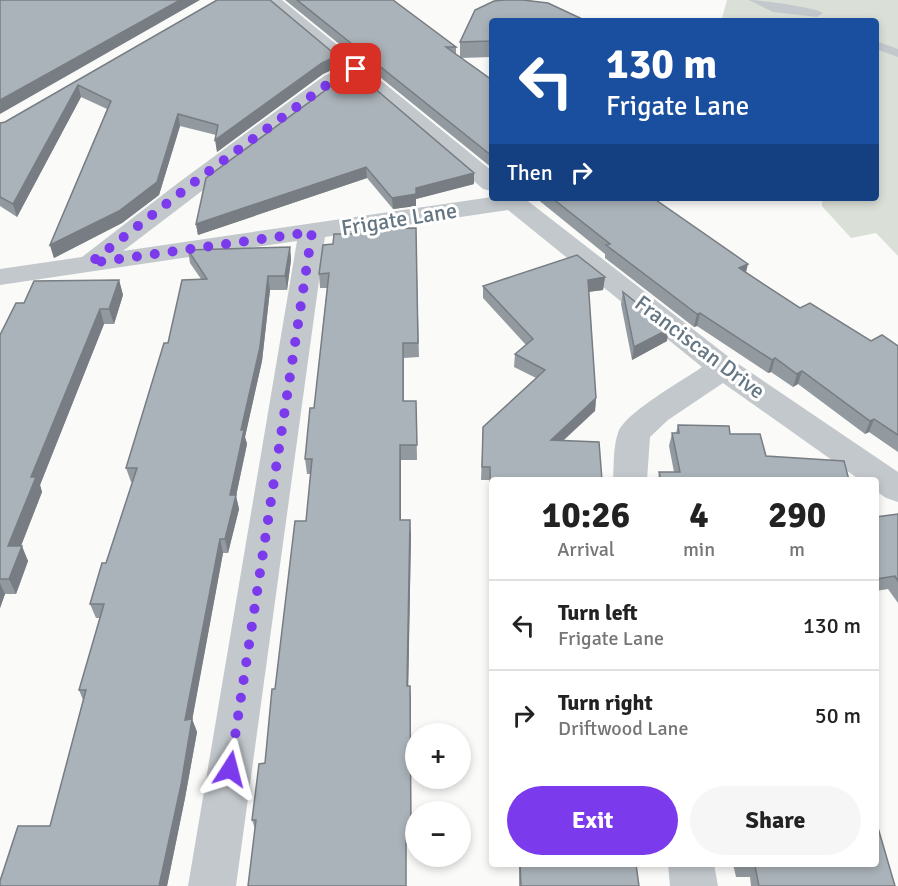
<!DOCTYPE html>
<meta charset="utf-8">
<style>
body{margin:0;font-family:Signika,sans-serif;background:#f6f6f6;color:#222;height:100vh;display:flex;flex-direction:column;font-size:22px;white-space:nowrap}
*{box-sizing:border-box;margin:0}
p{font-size:20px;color:#767676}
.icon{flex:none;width:33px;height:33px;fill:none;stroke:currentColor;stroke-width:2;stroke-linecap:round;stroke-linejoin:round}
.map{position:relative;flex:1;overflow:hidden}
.panel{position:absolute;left:489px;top:477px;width:390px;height:390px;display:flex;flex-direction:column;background:#fff;border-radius:6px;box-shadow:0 3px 9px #0003}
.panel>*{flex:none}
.top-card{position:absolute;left:489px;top:18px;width:390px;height:183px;border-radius:6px;box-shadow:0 3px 9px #0003;background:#1a4fa0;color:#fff;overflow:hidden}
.tools{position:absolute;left:405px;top:723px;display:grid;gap:12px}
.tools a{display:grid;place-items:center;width:66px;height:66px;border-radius:50%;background:#fff;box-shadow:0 3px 9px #0003;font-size:30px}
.pin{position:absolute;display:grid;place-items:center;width:51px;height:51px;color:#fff;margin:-26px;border-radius:12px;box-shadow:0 3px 9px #0006}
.me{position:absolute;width:66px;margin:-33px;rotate:9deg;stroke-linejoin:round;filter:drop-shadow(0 0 4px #0008)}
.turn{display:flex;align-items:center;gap:21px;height:126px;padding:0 18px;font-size:27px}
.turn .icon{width:78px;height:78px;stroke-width:2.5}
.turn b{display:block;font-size:42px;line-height:51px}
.then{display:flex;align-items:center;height:57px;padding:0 18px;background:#0003;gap:12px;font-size:22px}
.eta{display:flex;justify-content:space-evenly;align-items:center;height:102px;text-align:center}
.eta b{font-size:36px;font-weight:700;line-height:42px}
.cta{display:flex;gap:12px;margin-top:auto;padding:12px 18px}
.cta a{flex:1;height:69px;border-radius:36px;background:#7c3aed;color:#fff;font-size:24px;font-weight:700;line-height:69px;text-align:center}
.cta a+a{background:#f6f6f6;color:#222}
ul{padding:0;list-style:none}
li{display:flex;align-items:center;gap:18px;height:90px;padding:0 18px;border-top:2px solid #e0e0e0}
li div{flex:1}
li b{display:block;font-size:22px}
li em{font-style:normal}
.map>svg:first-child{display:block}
</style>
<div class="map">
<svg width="898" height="886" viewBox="0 0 898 886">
<rect width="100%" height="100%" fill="#fafaf8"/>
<!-- green -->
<path fill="#dadfd7" d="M727,0H898V256L876,233L851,238L822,206V198H876V21H705L722,18Z"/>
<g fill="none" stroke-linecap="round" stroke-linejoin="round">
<!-- lane -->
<path fill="#c3c8cc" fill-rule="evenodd" d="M749,0C759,0 818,8 823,13L817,17L773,12Z
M876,41L898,49V57L876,49Z"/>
<!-- street -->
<path fill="#c3c8cc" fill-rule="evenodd" d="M261,0H282L492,171V191L483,189L354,78L340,86L123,251L492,197L524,198L734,361L898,472V502L886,498L876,491V480H860L723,383L668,420L650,437L647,480H613C614,465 613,447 618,433C624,413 684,380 702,367L508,210L325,237L236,886H188L297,241L0,285V269L82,257L178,183L324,76L342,68Z
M668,864H714L718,886H670Z"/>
</g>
<!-- wall -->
<path fill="#929a9f" d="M217,0L337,56L338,67L323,74L217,152L216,135L180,126L159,195L122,223L54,258L50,245L107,109L81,97L17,217L0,206V123L5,122Z
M285,0H393L456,47V54L460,57V42L475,10L494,1L504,0H523L548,3L580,18L579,21H492V57L461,58L492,80V168Z
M353,70L474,184L416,199V206L393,209L367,178L198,235L196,224Z
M536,198H653L746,272L800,308L871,341L898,346V452L869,432L865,434L798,384L793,387L771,372L768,373L697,326L694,327L605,258V254Z
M416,228L419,357L404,358V401H416L417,460H401V520L411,535L408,686L411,700V845H406V886H248L255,829L252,820L265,763L275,689L306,521L311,474H307L305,459L314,408L327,288H320L319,274L333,244L357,234Z
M290,247L291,260L287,290H270L262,361L245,437L247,444L236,496L239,509L228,553H223L192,719L197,732L185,798L167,886H0L50,826L83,700L79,690L100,618H96L90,604L106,563L133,482H131L126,468L168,343L201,279L190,263L188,250Z
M605,277L603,290L589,292L596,398L595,411L492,480V531H490L489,480H481L483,427L536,378L514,367L515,354L526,345L483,298V286Z
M119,280L123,295L114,324H104L40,485L42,492L21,546L28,561L16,594H5L0,608V335L24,303Z
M623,292L667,341L632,360L621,304Z
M678,425L730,434L766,456L849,480H658L659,472H674L669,446L672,433H676Z
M898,514V603L888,589L876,591V517Z
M519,864H643L642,865H636L639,886H519Z
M733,864H876L895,886H751L750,877H736Z"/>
<!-- shaded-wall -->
<path fill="#777d82" d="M180,0H200L0,114V100Z
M337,56L338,67L323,74L217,152L215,140L322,63Z
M78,85L81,97L17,217L13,204Z
M178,114L180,126L159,195L122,223L54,258L50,245Z
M366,167L367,178L198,235L196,224Z
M474,173V184L416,199V188Z
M416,194V206L393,209L392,198Z
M290,247L291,260L287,290L285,276Z
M748,264L745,277L739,268Z
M268,276L270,290L262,361L245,437L247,444L236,496L239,509L228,553L225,539L230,495Z
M605,277L603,290L586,292L588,280Z
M119,280L123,295L114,324L109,309Z
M100,309L104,324L40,485L42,492L15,561L8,546L31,477Z
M700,313L697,326L694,327L697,314Z
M669,329L667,341L632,360L634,347Z
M775,358L771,372L768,373L772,360Z
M802,371L798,384L793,387L797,374Z
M596,398L595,411L550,453L551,440Z
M874,419L869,432L865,434L870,421Z
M400,445L401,460V535L400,520Z
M410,520L411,535L408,701L407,686Z
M220,539L223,553L190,732L185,720Z
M22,546L28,561L16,594L9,579Z
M0,583L5,594L0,608Z
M410,686L411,700V845V832Z
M192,719L197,732L185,798L167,886H159Z"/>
<!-- building -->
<path fill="#aab3b9" stroke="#777d82" stroke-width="1.5" d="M0,0H180L0,100Z
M217,0H270L337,56L322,63L215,140L218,125L178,114L157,182L119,211L50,245L111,101L78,85L13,204L0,197V123L5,122Z
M297,0H393L456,47H446L492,80V82H490L492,84V156Z
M504,0H523L548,3L580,18L576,21H492V41L460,42L475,10L494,1Z
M353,70L474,173L416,188V194L392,198L366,167L196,224L206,178Z
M552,198H653L748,264L739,268L800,308L810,303L871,341L882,335L898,346V435L874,419L870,421L802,371L797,374L775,358L772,360L700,313L697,314L606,245L610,244Z
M416,228L418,343H403V401H416L417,445H400V520H410L407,686H410L411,832H406V886H248L256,820H252L259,764L265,763L272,689H275L295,521H306L312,459H305L310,408H314L329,273L319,274L323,245L333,244L334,234H357L358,229Z
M290,247L285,276H268L260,347L241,430H244L230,495H236L225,539H220L185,720L192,719L181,785L159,886H0V881L18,826H50L86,690H79L104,604H90L102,563H106L137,468H126L164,343H168L182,280L207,279L188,250Z
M577,255L605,277L588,280L596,398L551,440L599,442L602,480H492V519H491L490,467H482L483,427L545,370L515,354L533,339L483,286Z
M119,280L109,309H100L31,477H36L8,546H22L9,579H0V335L16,303H24L34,281Z
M623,292L669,329L634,347Z
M678,425L729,426L730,434H760L766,456L844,461L849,480H661L659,472H680L672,433H679Z
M898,514V581L895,576L876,579V517Z
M876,821L895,886H759L755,866H741V864H876Z
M520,864H636L639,886H521Z"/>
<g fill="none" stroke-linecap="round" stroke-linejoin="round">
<!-- route -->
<path stroke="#7c3aed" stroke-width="10" stroke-dasharray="0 18" d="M230,769L312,232L90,263L205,174L332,81L356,69"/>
</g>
<g text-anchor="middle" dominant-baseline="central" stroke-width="6" stroke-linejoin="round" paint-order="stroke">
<!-- street labels -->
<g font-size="22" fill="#657683" stroke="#fff">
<text transform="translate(399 219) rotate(-9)">Frigate Lane</text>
<text transform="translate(700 347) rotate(37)">Franciscan Drive</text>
</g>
</g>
</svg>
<div class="tools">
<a>+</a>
<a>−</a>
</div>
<div class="pin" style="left:356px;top:69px;background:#d93025"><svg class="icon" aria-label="arrive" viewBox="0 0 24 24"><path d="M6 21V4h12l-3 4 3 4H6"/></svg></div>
<svg class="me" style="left:230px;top:769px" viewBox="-20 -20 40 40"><path d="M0-17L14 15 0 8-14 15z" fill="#7c3aed" stroke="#fff" stroke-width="4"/></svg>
<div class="top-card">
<div class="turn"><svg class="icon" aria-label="left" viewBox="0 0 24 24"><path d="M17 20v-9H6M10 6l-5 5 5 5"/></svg><div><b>130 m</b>Frigate Lane</div></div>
<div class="then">Then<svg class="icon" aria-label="right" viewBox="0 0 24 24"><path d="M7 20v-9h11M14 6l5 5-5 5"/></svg></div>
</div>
<section class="panel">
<div class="eta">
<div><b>10:26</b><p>Arrival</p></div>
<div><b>4</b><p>min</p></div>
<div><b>290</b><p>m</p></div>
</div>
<ul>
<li><svg class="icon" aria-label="left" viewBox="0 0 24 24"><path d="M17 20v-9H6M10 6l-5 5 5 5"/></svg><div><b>Turn left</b><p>Frigate Lane</p></div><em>130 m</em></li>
<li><svg class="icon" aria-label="right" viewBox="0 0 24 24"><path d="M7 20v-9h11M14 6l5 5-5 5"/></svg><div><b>Turn right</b><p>Driftwood Lane</p></div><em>50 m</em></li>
</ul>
<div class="cta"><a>Exit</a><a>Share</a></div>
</section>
</div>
